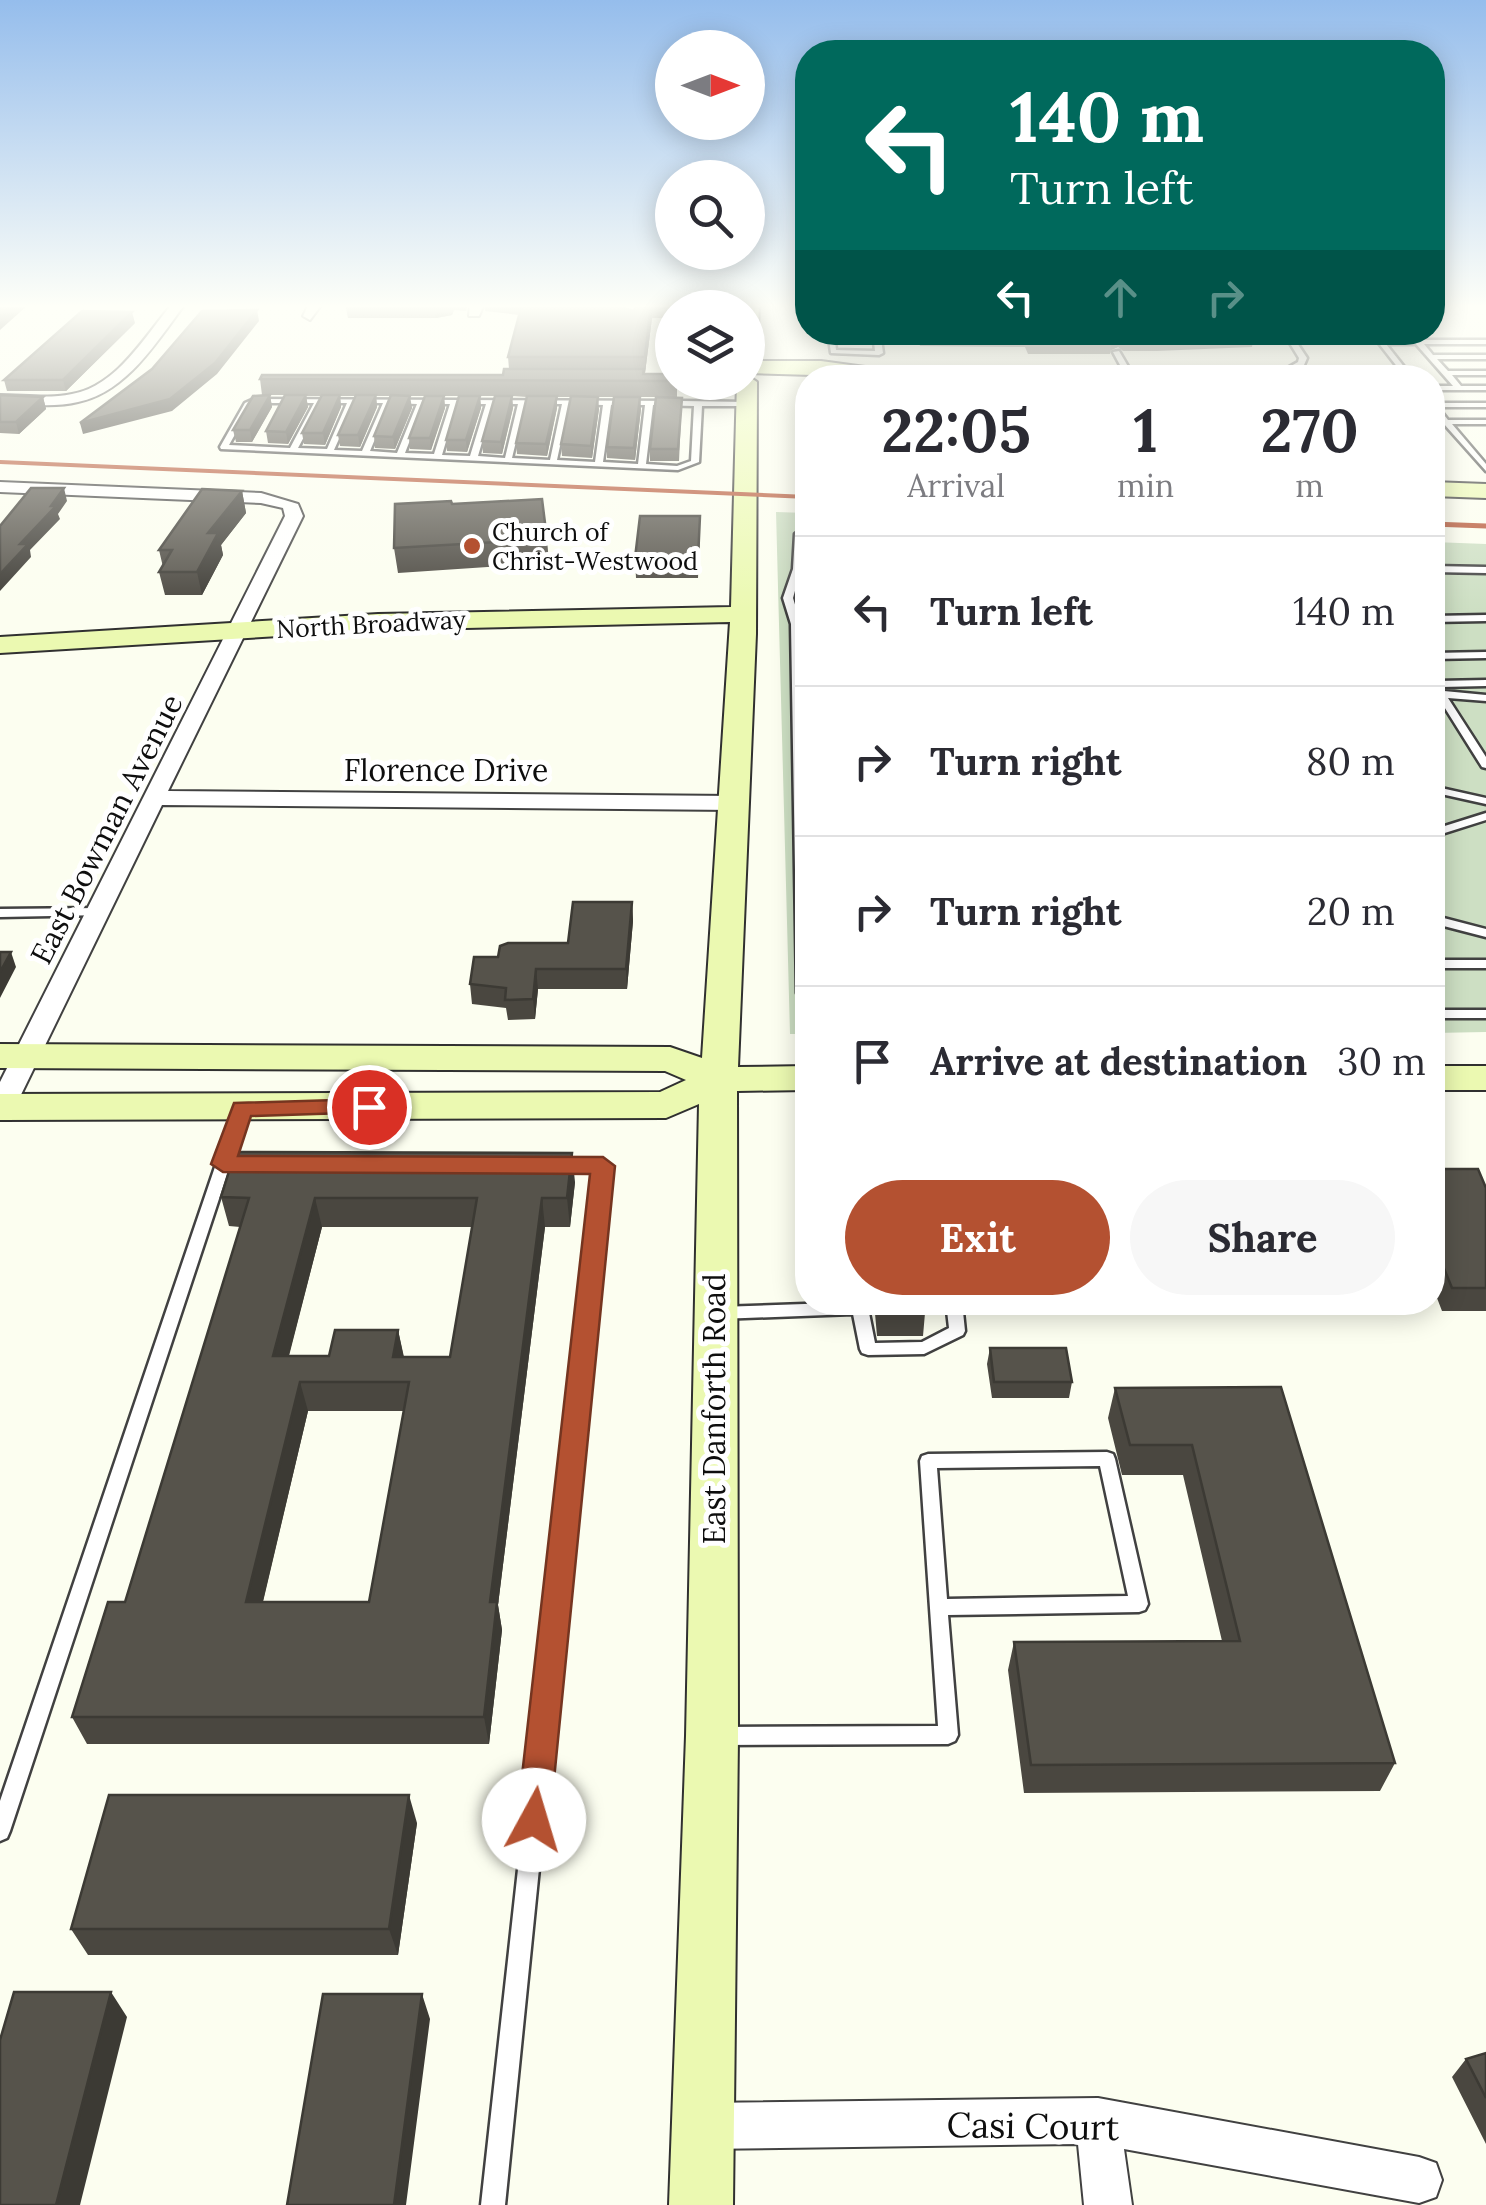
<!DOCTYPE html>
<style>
body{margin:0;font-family:Lora,serif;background:#f7f7f7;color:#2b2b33;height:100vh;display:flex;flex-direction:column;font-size:38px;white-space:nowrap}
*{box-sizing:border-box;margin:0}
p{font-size:32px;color:#7c7c81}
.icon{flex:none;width:55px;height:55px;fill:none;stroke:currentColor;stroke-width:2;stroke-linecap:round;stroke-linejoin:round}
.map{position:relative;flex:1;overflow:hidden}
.side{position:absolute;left:795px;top:365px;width:650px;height:950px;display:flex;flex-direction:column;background:#fff;border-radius:40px;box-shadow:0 5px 25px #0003}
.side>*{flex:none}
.hud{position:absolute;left:795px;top:40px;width:650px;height:305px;border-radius:40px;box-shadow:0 5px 25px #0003;background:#00695c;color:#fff;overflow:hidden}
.needle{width:65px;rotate:90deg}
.controls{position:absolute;left:655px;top:30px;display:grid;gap:20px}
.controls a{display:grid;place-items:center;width:110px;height:110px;border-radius:50%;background:#fff;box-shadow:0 5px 25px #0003;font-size:50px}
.pin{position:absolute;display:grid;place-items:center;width:85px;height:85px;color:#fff;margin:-42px;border:5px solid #fff;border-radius:50%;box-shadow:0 2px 10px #0007}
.me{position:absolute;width:110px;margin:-55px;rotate:6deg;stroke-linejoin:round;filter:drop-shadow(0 0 8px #0008)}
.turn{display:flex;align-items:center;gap:35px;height:210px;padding:0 50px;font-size:45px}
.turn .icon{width:130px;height:130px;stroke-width:2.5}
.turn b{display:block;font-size:70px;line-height:85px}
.lanes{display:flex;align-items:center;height:95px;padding:0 50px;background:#0003;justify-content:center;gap:50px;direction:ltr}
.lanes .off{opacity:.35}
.eta{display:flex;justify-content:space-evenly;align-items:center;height:170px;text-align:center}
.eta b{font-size:60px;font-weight:800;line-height:70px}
.action{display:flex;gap:20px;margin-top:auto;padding:20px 50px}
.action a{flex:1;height:115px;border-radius:60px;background:#b45131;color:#fff;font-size:40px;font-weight:800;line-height:115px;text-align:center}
.action a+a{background:#f7f7f7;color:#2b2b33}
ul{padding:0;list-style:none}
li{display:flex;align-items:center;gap:30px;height:150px;padding:0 50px;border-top:2px solid #e1e1e2}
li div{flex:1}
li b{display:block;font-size:38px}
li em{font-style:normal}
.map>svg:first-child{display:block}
</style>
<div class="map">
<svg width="1486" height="2205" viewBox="0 0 1486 2205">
<rect width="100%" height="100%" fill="#fcfef0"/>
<!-- cemetery -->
<path fill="#cddfc3" d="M776,512L807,513V1034H790Z
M1433,542L1486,544V1032L1433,1033Z"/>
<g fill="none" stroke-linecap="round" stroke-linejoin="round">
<!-- lane casing -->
<g stroke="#414141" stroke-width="5">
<path id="lane" d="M828,332H834L836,350L875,351L873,332H880L883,353L879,355L831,353Z
M1283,332L1326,333L1329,335L1326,337H1293L1307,358L1304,365L1285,374H1169L1127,378L1113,352L1119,351L1133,375L1169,370H1284L1298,362L1299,358Z
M1370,332H1377L1383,340H1486V344H1424L1433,355H1486V359H1437L1448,371H1486V375H1452L1461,386H1486V390H1432V386H1453L1416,344H1386L1413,378H1406Z
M254,399L684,401L746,402L750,404L746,406H702L699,462L678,470L221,449L220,447L245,403ZM256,403H314L290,448L229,445L251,406ZM322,403H347L327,449L298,448ZM355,403H383L362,451L334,450ZM390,403L417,404L397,453L370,451ZM424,404H450L434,454L405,453ZM457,404H486L470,456L442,455ZM493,404H518L505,458L478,456ZM525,404H562L550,460L512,458ZM569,404L603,405L595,462L557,460ZM611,405H645L638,464L603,462ZM653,405L694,406L691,461L677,466L646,464Z
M1432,403H1486V407H1438L1448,420H1486V424H1452L1486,464V471L1444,424H1432V420H1440L1432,410Z
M799,531H808V537H803L801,569L793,598L800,621H808V627H801L808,1005L803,1004L797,993L791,624L783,598L793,569L795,534Z
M1432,566L1486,567V573L1432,572Z
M1486,615V621L1432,622V616Z
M1486,652V658L1432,659V653Z
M1432,677L1438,681L1486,680V686L1441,687L1444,691L1486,695V701L1448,698L1486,757V768L1482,767L1438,697L1433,694Z
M1432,786L1486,798V804L1432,792Z
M1486,813V820L1432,837V830Z
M100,908L106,912L104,915L0,917V909Z
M1432,915L1486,929V937L1432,923Z
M1432,960H1486V968H1432Z
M1432,1010H1486V1018H1432Z
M242,1103L249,1108L10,1831L7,1838L0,1841V1801L235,1108Z
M559,1161H603L610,1166L505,2205H481L595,1171L554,1170L552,1166L554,1162Z
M861,1302L868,1308L875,1343L922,1342L949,1328L946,1302H962L965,1331L963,1335L924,1354L868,1355L862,1353L860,1349L853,1314L719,1319L713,1317L711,1313L713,1309L719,1307Z
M1107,1452L1113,1454L1115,1459L1148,1604L1145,1610L1139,1612L948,1615L958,1735L955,1741L948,1744L722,1745L715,1742L712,1736L715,1730L722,1727L938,1726L920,1461L922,1456L928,1454ZM1100,1466L1128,1596L947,1599L937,1468Z"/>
</g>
<!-- street casing -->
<g stroke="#414141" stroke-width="4">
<path id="street" d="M172,304H185C157,341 127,392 78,402C53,408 26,404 0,403V395C24,395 49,399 72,394C117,386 145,336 172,304Z
M309,304H322L310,320L303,316Z
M470,304H484L479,316H469Z
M0,482L261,493L298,504L303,516L168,791L734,796L745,803L734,810L162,805L15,1107L11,1114L0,1116V1082L285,516L283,508L261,503L0,492Z
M1098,2098L1419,2157L1436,2163L1442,2180L1436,2197L1419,2203L1124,2149L1132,2205H1084L1078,2144L702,2149L686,2142L679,2126L686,2110L702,2103Z"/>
</g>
<!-- secondary casing -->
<g stroke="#303030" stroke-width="4">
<path id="secondary" d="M741,304H759L757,361H821L902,372L912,378L748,373V308Z
M748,376L757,382L756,634L738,1067L808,1066V1090L737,1091L738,1736L733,2205H669L686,1736L699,1104L666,1118L0,1120V1094L660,1092L686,1080L665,1071L0,1068V1044L670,1047L702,1058L730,622L378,630L0,653V637L378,614L731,607L737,382H748Z
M1432,482L1486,484V498L1432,496Z
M1432,1066H1486V1090H1432Z"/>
</g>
<!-- lane -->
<use href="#lane" fill="#fff" fill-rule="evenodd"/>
<!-- street -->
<use href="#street" fill="#fff" fill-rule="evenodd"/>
<!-- secondary -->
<use href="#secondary" fill="#ebf9b1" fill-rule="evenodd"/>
<!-- rail-far1 -->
<path stroke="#b45131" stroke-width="4" d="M0,462L808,497"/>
<!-- rail -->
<path stroke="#b45131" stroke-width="5" d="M1432,524L1486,526"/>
</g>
<!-- wall -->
<path fill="#4a4740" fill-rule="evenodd" d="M345,304H468L466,311L454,310L452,315L436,318H348Z
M485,304H622L621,308L634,311L636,304H706V308H672V318H652L645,373L644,374H672V382H677V397H588L599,409L592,458L562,456L561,444L571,397H557V408L547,456L517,454L516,443L527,397L512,396L513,408L502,454L483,453L482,441L495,396H480L481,408L467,452L447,451L446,440L461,396H409L412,408L395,449L375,448L374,436L391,396H376L377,407L360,447L340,446L338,435L355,396H340L341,407L325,445L304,444L302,433L322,396H306L308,407L288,444L268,443L266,431L285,395H270L272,407L252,442H236L233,430L262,395L260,379L503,375L509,369L508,357L520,315L485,311Z
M135,323L66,391H7L4,380Z
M910,332H1254L1252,347L1157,351H1123L1118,347L1111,350L1110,354H1028L1025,347L920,346L918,338H912Z
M0,395L43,397L46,409L19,434L0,433Z
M444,396L445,408L431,450L410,449L409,438Z
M682,398L679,461H650V449Z
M641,409L635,460L607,458V447Z
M242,491L246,513L221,545L223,555L202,595H165L159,572L163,567L159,550Z
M700,534L698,578H636L635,558Z
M547,539L549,563L398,573L394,548Z
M632,902L633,921L627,989H538L535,1019L508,1020L506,1008L472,1004L470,984L498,957L568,943Z
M1432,1169L1486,1188V1311H1442L1432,1285Z
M575,1182L570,1227H545L498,1605L502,1630L489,1744H87L72,1717L125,1602L240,1227L229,1226L221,1197ZM322,1227H472L450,1357H404L398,1330L329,1356H289ZM308,1411H404L369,1602H263Z
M874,1302H924L925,1313L923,1336H877Z
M990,1348L1072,1382L1069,1398H992L987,1364Z
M1281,1387L1395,1763L1380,1791L1024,1793L1008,1670L1014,1642L1222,1641L1183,1475H1122L1108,1418L1115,1388Z
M417,1823L398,1955H88L71,1929Z
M1486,2053V2144L1452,2077L1466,2059Z"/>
<!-- shaded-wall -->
<path fill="#3c3a34" d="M14,304L28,305L0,330V317Z
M435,304H453L454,310L452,315L436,318Z
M651,304L652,318L645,373V357Z
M257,310L259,321L217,374L172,411L83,434L80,423Z
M132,312L135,323L66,391L63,380Z
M1112,332H1120L1118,347L1111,350Z
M270,395L272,407L252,442L250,430Z
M306,395L308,407L288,444L286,432Z
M340,395L341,407L325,445L323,433Z
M376,395L377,407L360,447L358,435Z
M410,396L412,408L395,449L393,437Z
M444,396L445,408L431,450L430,438Z
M480,396L481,408L467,452L466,440Z
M512,396L513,408L502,454L501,442Z
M557,396V408L547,456L546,444Z
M43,397L46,409L19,434L16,422Z
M598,397L599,409L592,458L591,446Z
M640,397L641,409L635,460L634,448Z
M64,488L67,501L58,514L60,519L30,550L31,557L0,591V574L20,544Z
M242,491L246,513L221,545L223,555L202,595L197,572L208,533Z
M632,902L633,921L627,989L626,969Z
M11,952L16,967L0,998V972Z
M536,969L538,989L535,1019L533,999Z
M572,1153L575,1182L570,1227L567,1198Z
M315,1198L322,1227L281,1385L273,1356Z
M542,1198L545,1227L498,1605L502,1630L489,1744L484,1717L490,1602Z
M398,1330L404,1359L393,1357Z
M300,1382L308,1411L256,1630L246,1602Z
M409,1795L417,1823L398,1955L389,1929Z
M111,1992L127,2017L80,2205H56Z
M422,1994L430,2019L406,2205H394Z"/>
<!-- building -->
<path fill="#56534b" stroke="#3c3a34" stroke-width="2.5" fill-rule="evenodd" d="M0,304H14L0,317Z
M522,304H618L617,306L634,311L636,304H651L645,357H508Z
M257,310L215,363L170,399L80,423L152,369L202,311Z
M82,311L132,312L63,380H4Z
M1113,332V333L1030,332Z
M504,369H644L643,374H672V381L260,379L262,375H503Z
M0,395L43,397L16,422H0Z
M270,395L250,430H233L253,396Z
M285,395H306L286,432L266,431Z
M322,395H340L323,433H302Z
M356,395H376L358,435H338Z
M391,395L410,396L393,437L374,436Z
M425,396H444L430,438H409Z
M459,396H480L466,440H446Z
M495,396H512L501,442L482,441Z
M527,396H557L546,444L516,443Z
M571,396L598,397L591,446L561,444Z
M614,397H640L634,448L607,447Z
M656,397L682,398L678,449H650Z
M31,488H64L51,506H56L20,544H28L0,574V526Z
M202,489L242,491L208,533H218L197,572H159L172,550H159Z
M542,499L547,539L394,548L395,504L451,501L452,504Z
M640,516H700L698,559L635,558Z
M573,902H632L626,969H536L533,999L505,1000L506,988L470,984L474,957H498L500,946L508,943H568Z
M0,952H11L0,972Z
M235,1152L572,1153L567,1198H542L490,1602H497L484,1717H72L108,1602H125L249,1198L221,1197ZM315,1198H477L450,1357H393L398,1330H335L329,1356H273ZM300,1382H409L369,1602H246Z
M1432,1169H1478L1486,1188V1288H1452L1432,1239Z
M878,1302H924L925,1313H879Z
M990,1348H1066L1072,1382H994Z
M1281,1387L1395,1763L1031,1765L1014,1642L1240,1641L1192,1445H1130L1115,1388Z
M109,1795H409L389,1929H71Z
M14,1992H111L56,2205H0V2040Z
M323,1994H422L394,2205H287Z
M1486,2053V2098L1466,2059Z"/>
<!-- sky -->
<linearGradient id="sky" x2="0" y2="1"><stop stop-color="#95bdec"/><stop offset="0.5" stop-color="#fefff8"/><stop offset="1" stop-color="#fefff8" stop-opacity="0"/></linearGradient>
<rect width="1486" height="613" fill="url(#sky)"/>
<!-- route -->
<path fill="#b45131" stroke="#753520" stroke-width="2.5" d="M369,1099L377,1102L380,1107L377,1112L251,1116L238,1156L603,1157L615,1166L550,1820L545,1832L534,1837L522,1832L517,1820L590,1174L223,1172L211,1164L234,1103Z"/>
<!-- markers -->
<circle fill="#b45131" stroke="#fff" stroke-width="4" cx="472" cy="546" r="10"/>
<g text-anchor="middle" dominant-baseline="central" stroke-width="10" stroke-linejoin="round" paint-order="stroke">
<!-- far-poi labels -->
<g font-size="25" fill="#0e0e0e" stroke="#fff" text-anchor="start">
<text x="492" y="532">Church of<tspan x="492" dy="29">Christ-Westwood</tspan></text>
</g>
<!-- far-street labels -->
<g font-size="25" fill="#0e0e0e" stroke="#fff">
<text transform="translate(371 624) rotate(-3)">North Broadway</text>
</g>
<!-- street labels -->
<g font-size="30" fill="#0e0e0e" stroke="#fff">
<text x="446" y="770">Florence Drive</text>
<text transform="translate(106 829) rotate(-63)">East Bowman Avenue</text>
<text transform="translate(714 1409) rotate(-90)">East Danforth Road</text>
</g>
<!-- near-street labels -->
<g font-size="35" fill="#0e0e0e" stroke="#fff">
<text transform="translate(1033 2126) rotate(1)">Casi Court</text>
</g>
</g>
</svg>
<div class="controls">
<a><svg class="needle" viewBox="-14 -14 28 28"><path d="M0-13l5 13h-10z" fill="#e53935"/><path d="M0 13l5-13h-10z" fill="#7c7c81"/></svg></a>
<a><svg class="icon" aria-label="search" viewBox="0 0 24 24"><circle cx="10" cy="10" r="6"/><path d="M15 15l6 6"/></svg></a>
<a><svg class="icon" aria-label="layers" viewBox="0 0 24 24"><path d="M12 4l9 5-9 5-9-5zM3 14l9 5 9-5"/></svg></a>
</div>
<div class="pin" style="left:369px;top:1107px;background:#d93025"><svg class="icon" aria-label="arrive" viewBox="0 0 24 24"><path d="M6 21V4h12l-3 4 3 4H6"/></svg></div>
<svg class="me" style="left:534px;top:1820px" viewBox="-20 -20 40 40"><circle r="19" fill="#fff"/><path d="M0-13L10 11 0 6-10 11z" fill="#b45131"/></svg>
<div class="hud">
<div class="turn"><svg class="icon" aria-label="left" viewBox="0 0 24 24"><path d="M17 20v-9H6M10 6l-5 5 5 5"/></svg><div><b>140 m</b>Turn left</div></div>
<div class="lanes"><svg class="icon" aria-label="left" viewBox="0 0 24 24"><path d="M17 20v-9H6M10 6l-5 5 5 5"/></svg><svg class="icon off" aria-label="ahead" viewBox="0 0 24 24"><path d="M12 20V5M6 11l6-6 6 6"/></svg><svg class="icon off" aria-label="right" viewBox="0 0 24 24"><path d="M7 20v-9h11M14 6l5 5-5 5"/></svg></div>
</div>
<section class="side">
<div class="eta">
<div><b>22:05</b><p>Arrival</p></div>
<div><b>1</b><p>min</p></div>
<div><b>270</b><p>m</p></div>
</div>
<ul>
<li><svg class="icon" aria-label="left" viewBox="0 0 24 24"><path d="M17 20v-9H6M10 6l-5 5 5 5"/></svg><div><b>Turn left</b></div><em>140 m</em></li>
<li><svg class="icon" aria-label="right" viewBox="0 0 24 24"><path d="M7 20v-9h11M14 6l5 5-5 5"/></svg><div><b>Turn right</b></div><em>80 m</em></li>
<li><svg class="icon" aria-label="right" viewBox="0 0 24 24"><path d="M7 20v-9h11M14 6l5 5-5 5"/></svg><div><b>Turn right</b></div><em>20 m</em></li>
<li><svg class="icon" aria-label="arrive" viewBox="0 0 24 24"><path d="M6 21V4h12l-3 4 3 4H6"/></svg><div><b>Arrive at destination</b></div><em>30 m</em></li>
</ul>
<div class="action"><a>Exit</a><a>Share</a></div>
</section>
</div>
